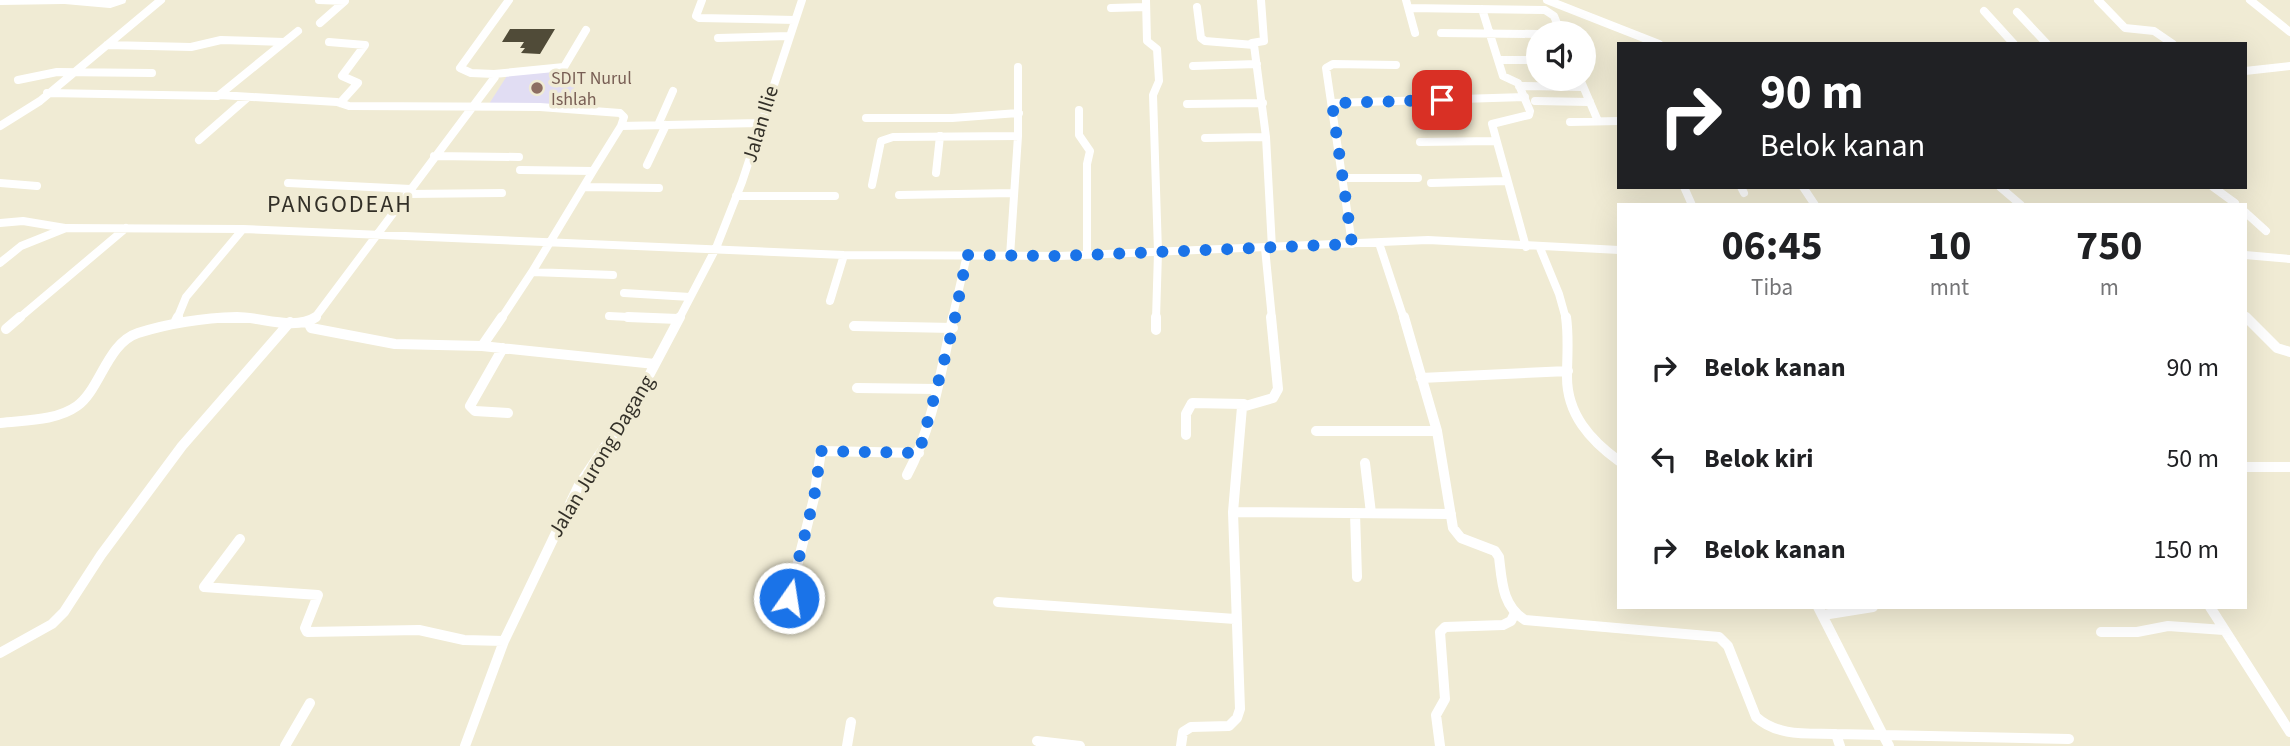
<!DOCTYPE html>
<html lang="id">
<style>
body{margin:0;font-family:"Source Sans 3",sans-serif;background:#f2f2f2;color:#202124;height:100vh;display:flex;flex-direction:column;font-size:26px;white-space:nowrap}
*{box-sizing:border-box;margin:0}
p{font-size:23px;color:#757577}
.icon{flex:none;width:38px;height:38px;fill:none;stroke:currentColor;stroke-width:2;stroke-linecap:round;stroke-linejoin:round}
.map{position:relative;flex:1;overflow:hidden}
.panel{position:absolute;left:1617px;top:203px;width:630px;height:406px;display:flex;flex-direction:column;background:#fff;border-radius:0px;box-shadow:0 7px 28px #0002}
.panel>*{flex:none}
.hud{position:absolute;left:1617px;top:42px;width:630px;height:147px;border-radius:0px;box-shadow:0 7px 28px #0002;background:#202124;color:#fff;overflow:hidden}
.tools{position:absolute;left:1526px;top:21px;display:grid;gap:14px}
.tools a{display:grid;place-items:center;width:70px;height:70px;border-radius:50%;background:#fff;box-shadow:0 7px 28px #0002;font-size:35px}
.pin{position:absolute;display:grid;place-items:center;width:60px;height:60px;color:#fff;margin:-30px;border-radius:14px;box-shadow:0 4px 10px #0006}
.me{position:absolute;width:77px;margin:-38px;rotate:13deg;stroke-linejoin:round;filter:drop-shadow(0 0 5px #0008)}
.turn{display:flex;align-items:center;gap:24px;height:147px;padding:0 28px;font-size:32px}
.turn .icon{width:91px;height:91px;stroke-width:2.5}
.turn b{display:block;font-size:49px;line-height:60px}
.eta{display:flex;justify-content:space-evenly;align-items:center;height:119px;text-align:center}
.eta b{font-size:42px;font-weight:700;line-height:49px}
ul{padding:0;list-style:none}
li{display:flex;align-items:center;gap:21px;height:91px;padding:0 28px}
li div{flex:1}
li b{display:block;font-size:26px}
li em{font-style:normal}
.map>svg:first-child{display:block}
</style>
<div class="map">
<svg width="2290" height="746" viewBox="0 0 2290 746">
<rect width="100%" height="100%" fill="#f0ebd4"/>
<!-- education -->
<path fill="#e1ddf3" d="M583,70L566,105L489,104L510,71Z"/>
<!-- building -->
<path fill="#504b38" d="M510,29H555L540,54L521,53L525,48H520L524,42H502Z"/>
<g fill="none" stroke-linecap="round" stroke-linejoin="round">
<!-- minor-far1 -->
<path stroke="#fff" stroke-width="8" d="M65,0L110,4L122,0
M319,0L345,1L320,23
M702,0L696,16L699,18L795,20
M1146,0L1147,41L1157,49L1159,81L1153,95L1158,252L1156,319
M1406,0L1415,33
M1547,0L1659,44
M2098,0L2125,28L2154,31L2173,44
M2250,0L2290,32
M0,1L63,0
M1197,7L1201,38L1205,41L1254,45L1266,137L1272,248
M1111,8L1146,7
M1409,8L1545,10L1554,16L1561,33
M1482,9L1503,76L1518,83L1530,111L1529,115L1492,124L1526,247
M1984,11L2014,44
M2017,12L2047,44
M1441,33L1538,34
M718,38L789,36
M329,42L365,45L342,76L358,83L340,103
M1252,43L1264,41L1261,0
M107,45L191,47L221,40L284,42
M1498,60H1538
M1193,66L1257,64
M2245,71L2290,66
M494,74L564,67L586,30
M1580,79L1598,121
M18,80L57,72L152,73
M1519,86L1583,87
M47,93L218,96L298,31
M220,95L337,102L349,106L540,107L620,113L624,117L621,126
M1535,101L1590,102
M1332,103L1525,97
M1187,104L1263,103
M1079,110V135L1090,151L1087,164V255
M866,118H952L1019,113
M1570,122L1619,121
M658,125L673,91
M0,126L40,101L161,0
M1205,138L1266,137
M199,140L247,98
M1420,142L1495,141
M434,156L519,157
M647,165L666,125
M520,170L593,171L532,272L613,275
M593,171L621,126L759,123
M936,173L940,136
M1342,178H1418
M0,183L37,186
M288,183L411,189
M1431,183L1505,181
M872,185L881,141L893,137L1018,136
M584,187L659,188
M1684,187L1692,205
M1741,187L1744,193
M1803,187L1815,205
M2000,187L2021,205
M2213,187L2235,203
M408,194L502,193
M899,195L1014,193
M736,196H835
M2245,212L2266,231
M0,223L23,221L65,228
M1379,243L1404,319
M1352,244L1326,68L1333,64L1396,65
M1265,248L1272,319
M1540,248L1559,294L1566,319
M2245,255L2290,259
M1010,256L1018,136V67
M0,263L21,246L66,228L243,229
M624,293L690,297
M830,301L844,255
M609,316L669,319
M2245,316L2248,319
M18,319L126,228
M177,319L186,297L243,229L844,255L1060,256L1428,240L1619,250
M210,319H256
M314,319L495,77L494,74L471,73L460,68L509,0
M501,319L532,272
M679,319L716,248L742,182L802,0
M952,319L967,255"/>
<!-- minor -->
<path stroke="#fff" stroke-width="10" d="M628,317L678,319
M1404,317L1437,431L1453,528L1461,538L1495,551L1499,557C1502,581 1502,606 1525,620L1719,637L1728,646L1756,717C1778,737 1809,733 1836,734
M1566,317C1569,337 1567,357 1567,377C1567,414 1590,440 1619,461
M2246,317L2277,348L2290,352
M308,322L311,328L395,344L482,346L655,364
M175,323L178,317
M854,326L953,328
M6,329L20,317
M1156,330V317
M482,346L502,317
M503,348L470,406L475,411L508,413
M1421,378L1568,371
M857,388L937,389
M0,423C25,420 56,421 77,406C100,390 107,343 138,333C170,323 203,318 237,317C261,317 295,331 316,317
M1316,431H1437
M1186,435V414L1192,403L1244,404
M1365,463L1371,513
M2245,467H2290
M907,475C933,427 941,370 953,317
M1233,512L1451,514
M1355,513L1357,577
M240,539L204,587L318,595L305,628L307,632L419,630L464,640L504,641
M789,598L814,498L821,451L919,453
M998,602L1235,619
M1818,607L1883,735L1836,734L1840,746
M2210,607L2290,732
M1823,615L1873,607
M2101,632H2137L2168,626L2224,630
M0,653L52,624L64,612L101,555L182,446L290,322
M1037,741L1080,746
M285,746L310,703
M465,746L504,641L579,485L635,402L680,317
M847,746L851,722
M1181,746L1183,732L1191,727L1229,726L1237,718L1240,709L1233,512L1242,407L1273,398L1278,389L1271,317
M1440,746L1436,715L1445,699L1440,632L1445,627L1503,625L1511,621L1514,615
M1889,746L1883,735L2069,739"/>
</g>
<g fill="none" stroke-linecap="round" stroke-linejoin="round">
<!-- route -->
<path stroke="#1a73e8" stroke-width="12" stroke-dasharray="0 21.6" d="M789,598L814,498L821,451L919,453L953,328L967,255L1060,256L1352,244L1332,103L1442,100"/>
</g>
<!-- markers -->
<circle fill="#8d6e63" stroke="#f0ebd4" stroke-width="2.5" cx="537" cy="88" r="7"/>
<g text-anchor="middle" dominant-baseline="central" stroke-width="7" stroke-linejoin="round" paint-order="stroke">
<!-- far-education labels -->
<g font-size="18" fill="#785e54" stroke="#f0ebd4" text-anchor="start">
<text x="551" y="78">SDIT Nurul<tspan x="551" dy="21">Ishlah</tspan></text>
</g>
<!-- street labels -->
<g font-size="21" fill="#333028" stroke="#f0ebd4">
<text transform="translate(760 124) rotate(-73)">Jalan Ilie</text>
<text transform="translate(601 456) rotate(-59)">Jalan Jurong Dagang</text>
</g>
<!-- quarter labels -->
<g font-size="24" letter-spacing="2" fill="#333028" stroke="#f0ebd4">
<text x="340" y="204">PANGODEAH</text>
</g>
</g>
</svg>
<div class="tools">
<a><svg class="icon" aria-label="sound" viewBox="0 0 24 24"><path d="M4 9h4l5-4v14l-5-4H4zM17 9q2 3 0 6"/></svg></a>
</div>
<div class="pin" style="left:1442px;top:100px;background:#d93025"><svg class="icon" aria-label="arrive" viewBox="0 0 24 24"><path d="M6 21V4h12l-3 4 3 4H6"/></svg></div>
<svg class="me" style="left:789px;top:598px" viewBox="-20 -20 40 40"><circle r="17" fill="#1a73e8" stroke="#fff" stroke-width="3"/><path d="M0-11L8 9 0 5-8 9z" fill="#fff"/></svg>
<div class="hud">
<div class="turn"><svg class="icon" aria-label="right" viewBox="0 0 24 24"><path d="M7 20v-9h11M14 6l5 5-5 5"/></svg><div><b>90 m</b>Belok kanan</div></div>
</div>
<section class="panel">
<div class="eta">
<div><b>06:45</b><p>Tiba</p></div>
<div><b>10</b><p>mnt</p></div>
<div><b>750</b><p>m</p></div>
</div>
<ul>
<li><svg class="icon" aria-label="right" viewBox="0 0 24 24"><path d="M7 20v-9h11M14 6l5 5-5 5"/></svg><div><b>Belok kanan</b></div><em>90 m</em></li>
<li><svg class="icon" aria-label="left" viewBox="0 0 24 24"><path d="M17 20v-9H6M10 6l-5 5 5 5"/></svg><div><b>Belok kiri</b></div><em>50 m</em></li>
<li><svg class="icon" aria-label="right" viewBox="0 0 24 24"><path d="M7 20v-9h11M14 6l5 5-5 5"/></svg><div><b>Belok kanan</b></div><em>150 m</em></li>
</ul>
</section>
</div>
